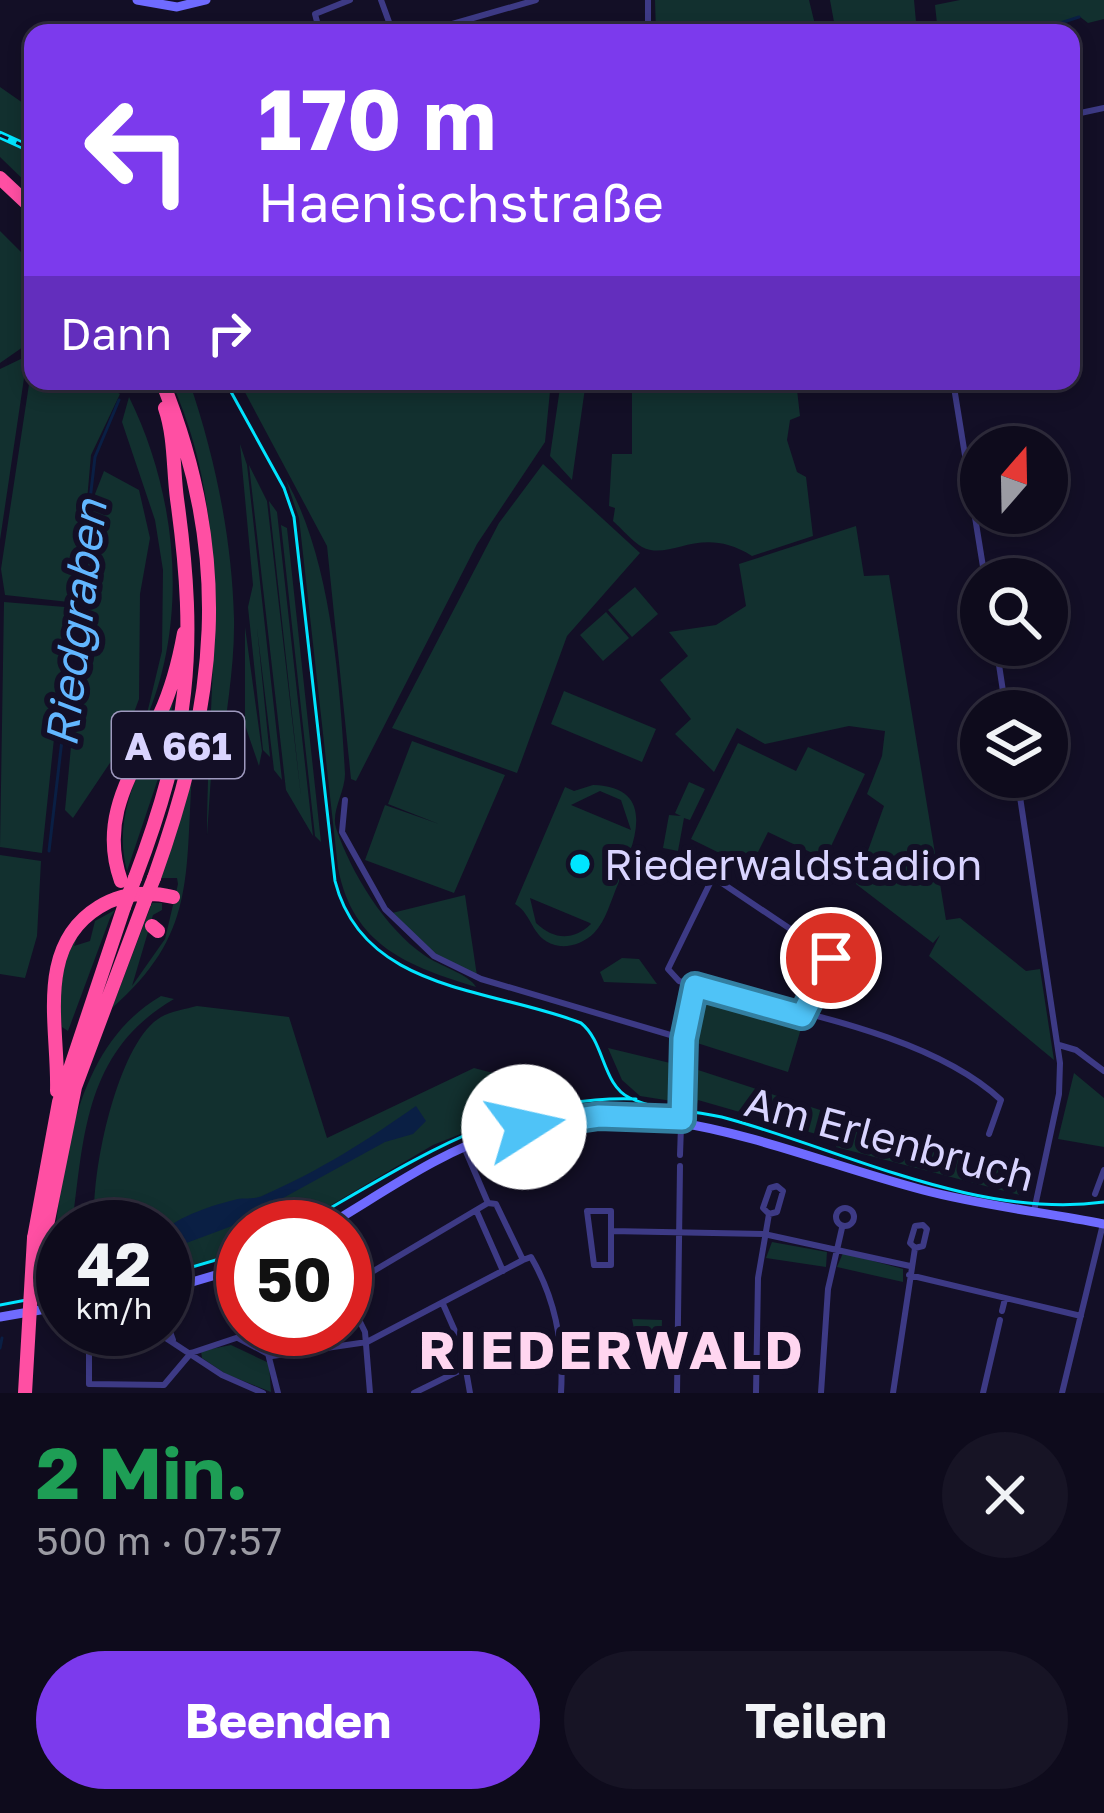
<!DOCTYPE html>
<html lang="de">
<meta charset="utf-8">
<style>
body{margin:0;font-family:"Golos Text",sans-serif;background:#171425;color:#f1f3f6;height:100vh;display:flex;flex-direction:column;font-size:45px;white-space:nowrap}
*{box-sizing:border-box;margin:0}
p{font-size:39px;color:#9b9ba3}
.icon{flex:none;width:66px;height:66px;fill:none;stroke:currentColor;stroke-width:2;stroke-linecap:round;stroke-linejoin:round}
.map{position:relative;height:1393px;overflow:hidden}
.side{display:flex;flex-direction:column;background:#0e0b1c;flex:1}
.side>*{flex:none}
.top-card{position:absolute;left:24px;top:24px;width:1056px;height:366px;border-radius:24px;box-shadow:0 6px 18px #0003,0 0 0 3px #2e2b3b;background:#7c3aed;color:#fff;overflow:hidden}
.needle{width:78px;rotate:20deg}
.buttons{position:absolute;left:960px;top:426px;display:grid;gap:24px}
.buttons a{display:grid;place-items:center;width:108px;height:108px;border-radius:50%;background:#0e0b1c;box-shadow:0 6px 18px #0003,0 0 0 3px #2e2b3b;font-size:60px}
.speed{position:absolute;left:36px;top:1200px;display:flex;gap:24px;font-size:60px;font-weight:700;text-align:center}
.speed>*{display:grid;place-content:center;width:156px;height:156px;border-radius:50%;background:#0e0b1c;box-shadow:0 6px 18px #0003,0 0 0 3px #2e2b3b;line-height:1}
.speed small{font-size:30px;font-weight:400}
.speed .limit{border:18px solid #d22;background:#fff;color:#111}
.pin{position:absolute;display:grid;place-items:center;width:102px;height:102px;color:#fff;margin:-51px;border:6px solid #fff;border-radius:50%;box-shadow:0 3px 12px #0007}
.me{position:absolute;width:132px;margin:-66px;rotate:80deg;stroke-linejoin:round;filter:drop-shadow(0 0 9px #0008)}
.turn{display:flex;align-items:center;gap:42px;height:252px;padding:0 36px;font-size:54px}
.turn .icon{width:156px;height:156px;stroke-width:2.5}
.turn b{display:block;font-size:84px;line-height:102px}
.then{display:flex;align-items:center;height:114px;padding:0 36px;background:#0003;gap:24px;font-size:45px}
.round{display:grid;place-items:center;flex:none;width:126px;height:126px;border-radius:63px;background:#171425}
.headline{display:flex;align-items:center;justify-content:space-between;height:204px;padding:0 36px}
h1{font-size:72px;font-weight:700;line-height:90px;color:#1e9e55}
.button{display:flex;gap:24px;margin-top:auto;padding:24px 36px}
.button a{flex:1;height:138px;border-radius:72px;background:#7c3aed;color:#fff;font-size:48px;font-weight:700;line-height:138px;text-align:center}
.button a+a{background:#171425;color:#f1f3f6}
.map>svg:first-child{display:block}
</style>
<div class="map">
<svg width="1104" height="1393" viewBox="0 0 1104 1393">
<rect width="100%" height="100%" fill="#130f26"/>
<!-- green -->
<path fill="#12302f" fill-rule="evenodd" d="M655,0H809L817,33H656Z
M830,0H914L917,33L910,28L836,33Z
M960,0H1104V19L1088,23L1079,16L1039,33H938L935,5Z
M0,87L33,110V189L0,157Z
M0,231L33,264V340L0,363Z
M25,357L27,358L0,540V369Z
M33,358V381H98L120,394L91,455L78,603L5,595L1,569Z
M171,381H189C215,456 232,539 234,618C235,667 225,718 220,767L211,776L207,835C207,679 237,526 171,381Z
M239,381H551L545,442L477,544L356,781L351,779L327,546Z
M561,381H586L572,480L550,456Z
M632,381H796L800,416L790,420L787,440L797,472L806,477L813,536L752,556C700,523 671,562 642,547C632,541 622,529 613,521L615,508L609,506L612,454H632Z
M129,397C177,494 190,619 145,722L162,651L163,570L155,520L122,422Z
M240,444L247,465L282,780L274,770L257,628L270,757L263,750L248,607L253,585Z
M543,464L640,553L567,636L517,773L392,728L499,523Z
M249,465L267,501L301,797L269,501L277,512L313,836L286,790Z
M104,471L139,490L150,538L140,594L139,699L122,745L73,818L65,810L95,494Z
M286,480C331,558 340,683 345,774C345,792 331,811 336,828C351,873 385,928 424,955C439,966 469,974 476,987C408,966 353,946 338,868L299,518Z
M281,525L287,528L321,842L315,836Z
M856,526L864,576L889,575L946,920L960,918L1026,971L1040,969L1054,1060L929,956L940,935L933,943L856,884L884,806L867,794L882,756L885,731L849,726L765,744L737,728L714,772L675,734L691,719L660,680L688,656L669,632L716,625L746,606L739,564Z
M635,587L658,614L632,637L608,610Z
M4,602L77,608L69,678L55,729L42,853L0,847Z
M606,612L629,638L603,661L580,635Z
M245,627L262,751L259,766L245,725Z
M174,691L167,752L127,871C116,830 128,796 144,759L155,762L159,747L154,736Z
M564,691L656,729L642,762L551,724Z
M412,741L505,775L454,893L365,860L385,805L439,824L388,804Z
M738,743L796,771L808,747L865,774L825,859L768,832L750,868L691,839Z
M192,774C185,877 196,935 112,1008L152,903H162V910L153,915L132,986L165,939L178,884L177,878H160Z
M689,782L705,789L690,820L684,818L678,851L663,848L669,815L681,816L675,813Z
M593,785C660,787 633,846 618,884C611,900 606,921 594,933C585,942 572,947 560,946C531,942 534,915 515,904L565,787L574,791ZM600,791L621,800L631,830L571,805ZM530,898L590,923L591,924C573,941 554,940 536,923Z
M0,855L41,861L37,936L25,978L0,974Z
M465,895L477,976L436,956L392,913Z
M115,910L110,918L68,1031L62,1027C58,993 61,964 78,934L74,946L90,941L95,921Z
M622,958L639,959L657,984L604,982L600,972Z
M707,995L803,1022L788,1072L697,1043Z
M161,996L174,999C85,1051 84,1134 72,1227H63V1286L49,1288C61,1189 65,1052 161,996Z
M197,1006L289,1017L327,1138L474,1068L493,1073L503,1117L433,1145L294,1227H243L242,1251L165,1273V1227H95C89,1179 117,1042 161,1017C171,1011 186,1009 197,1006Z
M608,1048L695,1069L976,1161L979,1153C997,1162 1014,1170 1034,1172L1028,1197L836,1147L837,1140L698,1100L697,1105L640,1096L622,1080Z
M1074,1073L1104,1098V1147L1058,1139Z
M772,1242L827,1252L826,1267L766,1258Z
M843,1253L903,1269V1282L837,1267Z
M632,1319L662,1320L661,1360L640,1359Z
M231,1345L269,1363L271,1392L226,1374L202,1358L201,1351Z"/>
<!-- water -->
<path fill="#0a1f44" d="M416,1106L426,1121L413,1134L385,1142L232,1226L165,1251V1230C180,1216 213,1205 234,1200C243,1197 253,1200 262,1196C321,1170 366,1141 416,1106Z"/>
<g fill="none" stroke-linecap="round" stroke-linejoin="round">
<!-- stream -->
<path stroke="#0a1f44" stroke-width="3" d="M1030,33L1079,17
M127,384L129,381
M49,851L95,457L119,400
M0,1348L2,1338"/>
<!-- street -->
<path stroke="#3d3a85" stroke-width="6" d="M381,0L393,33
M648,0V33
M320,33L315,14L350,0
M421,33L536,0
M1071,115L1104,108
M953,381L985,579
M996,645L1006,711
M1017,777L1060,1063L1059,1094L1034,1211
M345,800L342,832L385,909L434,956L481,979L684,1039
M802,1016L829,955L713,877L668,969L679,981C776,1009 926,1030 1001,1100L989,1134
M1059,1045L1076,1050L1104,1071
M464,1147L488,1203L496,1204L523,1260L531,1257C555,1298 564,1345 561,1393
M680,1155L684,1039L695,986
M1095,1194L1104,1170
M836 1217a9 9 0 1 1 18 0a9 9 0 1 1-18 0Z
M587,1211H611V1265H594Z
M477,1212L503,1271
M611,1231L764,1234L910,1266
M909,1275L1081,1316
M345,1288L488,1203
M345,1291L365,1332L370,1393
M443,1304L462,1347L470,1393
M1002,1311L1005,1299
M165,1318L173,1340
M89,1329V1384L164,1385L191,1353
M152,1329L222,1375L263,1393
M262,1330L278,1393
M238,1338L272,1356L367,1342L523,1260
M191,1353L263,1329
M466,1363L507,1348L560,1341
M716,1364H756
M414,1393L467,1367
M677,1393L680,1166
M756,1393L758,1278L769,1214L763,1208L770,1188L777,1186L783,1191L777,1212L769,1214
M821,1393L828,1289L842,1228
M893,1393L915,1248L910,1243L915,1226L923,1225L927,1229L923,1246L915,1248
M983,1393L1000,1320
M1062,1393L1103,1224"/>
<!-- secondary -->
<path stroke="#6f6bff" stroke-width="9" d="M137,0L177,7L206,0
M325,1227C383,1193 439,1152 503,1132C652,1086 782,1153 923,1190C983,1206 1044,1212 1104,1224
M165,1290L243,1267
M0,1317L63,1306"/>
<!-- highway -->
<path stroke="#ff4fa3" stroke-width="14" d="M0,178L33,209
M135,878C189,736 198,650 177,499C173,469 175,437 165,408
M154,878C217,702 234,558 162,381
M121,881C98,816 134,771 160,714C172,688 179,661 184,633
M152,926L158,931
M57,1091C59,1028 34,947 99,907C122,893 147,891 173,897
M34,1238L59,1102L124,907
M44,1240L75,1087L144,903"/>
<!-- tram -->
<path stroke="#00e5ff" stroke-width="3" d="M225,381L284,488L294,517L335,881C363,992 492,988 581,1023C605,1042 602,1085 630,1098C659,1112 698,1110 729,1119C848,1152 978,1219 1104,1202
M297,1227C406,1166 505,1094 636,1099
M165,1275L243,1252
M0,1305L63,1293"/>
<!-- rail casing -->
<g stroke="#00e5ff" stroke-width="8">
<path id="rail" d="M0,135L33,150"/>
</g>
<!-- rail -->
<use href="#rail" stroke="#130f26" stroke-width="3" stroke-dasharray="9" stroke-linecap="butt"/>
<!-- highway-bridge -->
<path stroke="#ff4fa3" stroke-width="14" d="M144,903L154,878
M124,907L135,878
M40,1268L44,1240
M25,1393L34,1238"/>
</g>
<g fill="none" stroke-linecap="round" stroke-linejoin="round">
<!-- route casing -->
<g stroke="#337fa1" stroke-width="30">
<path id="route" d="M524,1127L599,1116L682,1119L684,1039L695,986L802,1016L831,958"/>
</g>
<!-- route -->
<use href="#route" stroke="#4fc3f7" stroke-width="21"/>
</g>
<!-- markers -->
<circle fill="#00e5ff" stroke="#130f26" stroke-width="4.5" cx="580" cy="864" r="12"/>
<g text-anchor="middle" dominant-baseline="central" stroke-width="12" stroke-linejoin="round" paint-order="stroke">
<!-- shield labels -->
<rect fill="#130f26" stroke="#9e99be" stroke-width="3" x="112" y="712" width="132" height="66" rx="9"/>
<g font-size="39" font-weight="bold" fill="#d9d4ff">
<text x="178" y="745">A 661</text>
</g>
<!-- poi labels -->
<g font-size="42" fill="#d9d4ff" stroke="#130f26" text-anchor="start">
<text x="604" y="864">Riederwaldstadion</text>
</g>
<!-- street labels -->
<g font-size="42" fill="#d9d4ff" stroke="#130f26">
<text transform="translate(890 1138) rotate(15)">Am Erlenbruch</text>
</g>
<!-- water labels -->
<g font-size="45" font-style="italic" fill="#62b6ff" stroke="#130f26">
<text transform="translate(75 623) rotate(-83)">Riedgraben</text>
</g>
<!-- district labels -->
<g font-size="54" font-weight="bold" letter-spacing="3" fill="#ffd6f0" stroke="#130f26">
<text x="612" y="1348">RIEDERWALD</text>
</g>
</g>
</svg>
<div class="buttons">
<a><svg class="needle" viewBox="-14 -14 28 28"><path d="M0-13l5 13h-10z" fill="#e53935"/><path d="M0 13l5-13h-10z" fill="#9b9ba3"/></svg></a>
<a><svg class="icon" aria-label="search" viewBox="0 0 24 24"><circle cx="10" cy="10" r="6"/><path d="M15 15l6 6"/></svg></a>
<a><svg class="icon" aria-label="layers" viewBox="0 0 24 24"><path d="M12 4l9 5-9 5-9-5zM3 14l9 5 9-5"/></svg></a>
</div>
<div class="speed"><div>42<small>km/h</small></div><div class="limit">50</div></div>
<div class="pin" style="left:831px;top:958px;background:#d93025"><svg class="icon" aria-label="arrive" viewBox="0 0 24 24"><path d="M6 21V4h12l-3 4 3 4H6"/></svg></div>
<svg class="me" style="left:524px;top:1127px" viewBox="-20 -20 40 40"><circle r="19" fill="#fff"/><path d="M0-13L10 11 0 6-10 11z" fill="#4fc3f7"/></svg>
<div class="top-card">
<div class="turn"><svg class="icon" aria-label="left" viewBox="0 0 24 24"><path d="M17 20v-9H6M10 6l-5 5 5 5"/></svg><div><b>170 m</b>Haenischstraße</div></div>
<div class="then">Dann<svg class="icon" aria-label="right" viewBox="0 0 24 24"><path d="M7 20v-9h11M14 6l5 5-5 5"/></svg></div>
</div>
</div>
<section class="side">
<div class="headline"><div><h1>2 Min.</h1><p>500 m · 07:57</p></div><a class="round"><svg class="icon" aria-label="close" viewBox="0 0 24 24"><path d="M6 6l12 12M18 6L6 18"/></svg></a></div>
<div class="button"><a>Beenden</a><a>Teilen</a></div>
</section>
